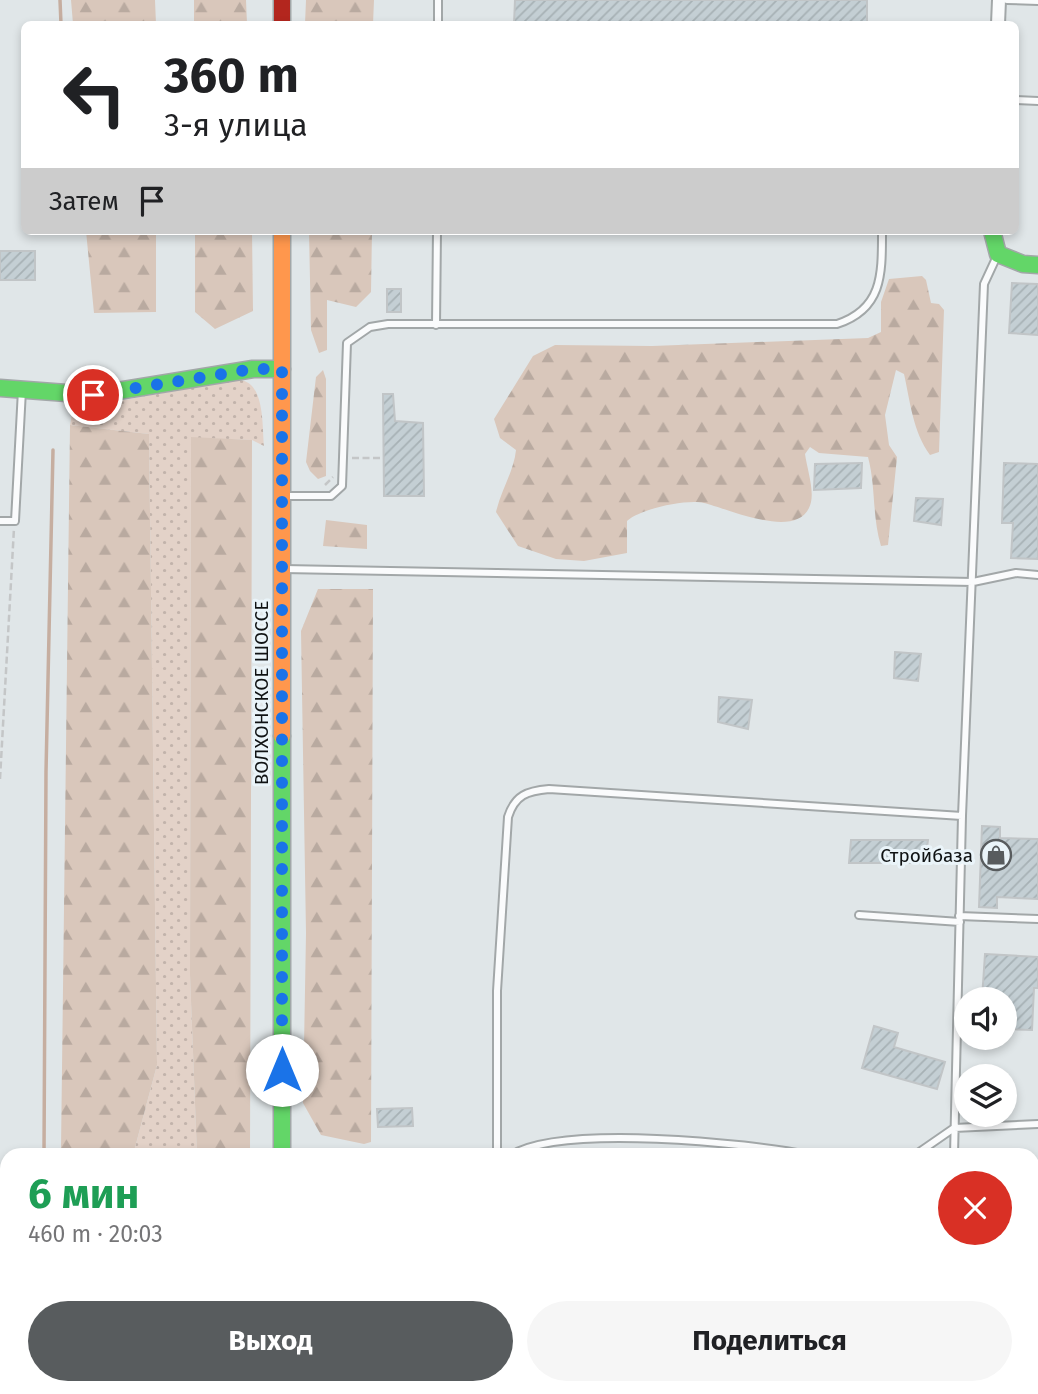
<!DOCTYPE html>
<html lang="ru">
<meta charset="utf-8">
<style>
body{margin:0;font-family:"Fira Sans",sans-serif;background:#f6f6f6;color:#202124;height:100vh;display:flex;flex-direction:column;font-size:26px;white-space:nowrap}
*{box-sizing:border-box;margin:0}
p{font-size:23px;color:#757577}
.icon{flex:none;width:38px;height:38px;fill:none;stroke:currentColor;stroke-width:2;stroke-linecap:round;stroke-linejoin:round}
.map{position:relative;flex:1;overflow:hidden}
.sheet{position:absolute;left:0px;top:1148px;width:1040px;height:247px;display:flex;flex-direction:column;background:#fff;border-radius:21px 21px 0 0;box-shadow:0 4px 10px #0003}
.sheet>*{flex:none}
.hud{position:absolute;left:21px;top:21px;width:998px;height:214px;border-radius:10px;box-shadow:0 4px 10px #0003;background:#fff;color:#202124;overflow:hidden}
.buttons{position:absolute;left:954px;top:987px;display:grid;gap:14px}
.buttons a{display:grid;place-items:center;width:63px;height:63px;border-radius:50%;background:#fff;box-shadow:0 4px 10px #0003;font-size:35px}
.pin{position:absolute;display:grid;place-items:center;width:60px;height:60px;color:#fff;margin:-30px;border:4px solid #fff;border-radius:50%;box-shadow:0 2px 7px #0007}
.me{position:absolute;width:77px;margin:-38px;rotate:0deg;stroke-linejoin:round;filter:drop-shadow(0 0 5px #0008)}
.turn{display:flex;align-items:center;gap:24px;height:147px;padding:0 28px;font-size:32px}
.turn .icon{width:91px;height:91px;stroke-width:2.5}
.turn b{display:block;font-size:49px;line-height:60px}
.then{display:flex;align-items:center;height:66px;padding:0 28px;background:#0003;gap:14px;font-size:26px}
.round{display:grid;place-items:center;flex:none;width:74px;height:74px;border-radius:37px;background:#f6f6f6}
.head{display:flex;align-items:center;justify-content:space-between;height:119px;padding:0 28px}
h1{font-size:42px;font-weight:700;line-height:52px;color:#1e9e55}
.primary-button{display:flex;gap:14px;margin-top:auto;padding:14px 28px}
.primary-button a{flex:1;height:80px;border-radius:42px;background:#585c5e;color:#fff;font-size:28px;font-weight:700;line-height:80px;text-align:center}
.primary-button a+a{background:#f6f6f6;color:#202124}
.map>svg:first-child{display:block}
</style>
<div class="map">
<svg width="1038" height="1394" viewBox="0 0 1038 1394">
<defs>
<pattern id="grass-dots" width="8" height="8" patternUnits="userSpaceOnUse" patternTransform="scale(1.75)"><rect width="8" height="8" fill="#e3d2c8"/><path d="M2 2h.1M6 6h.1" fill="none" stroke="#c2b3ab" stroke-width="1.8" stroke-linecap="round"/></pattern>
<pattern id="forest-firs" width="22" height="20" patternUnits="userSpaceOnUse" patternTransform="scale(1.75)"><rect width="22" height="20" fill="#d9c7bb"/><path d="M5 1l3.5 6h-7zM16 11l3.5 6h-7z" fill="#b9aaa0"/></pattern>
<pattern id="building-hatch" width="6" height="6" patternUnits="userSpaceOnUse" patternTransform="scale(1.75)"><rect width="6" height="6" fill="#c4cfd4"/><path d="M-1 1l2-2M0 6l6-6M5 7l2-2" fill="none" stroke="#a7b1b5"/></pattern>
</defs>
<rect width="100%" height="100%" fill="#e0e6e8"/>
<!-- grass -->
<path fill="url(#grass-dots)" d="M237,380C265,379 262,425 264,446L252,440L191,438L190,975L197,1155H133L157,1065L149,434L70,425L73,409Z"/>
<!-- forest -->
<path fill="url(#forest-firs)" d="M71,0H155L156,24H73Z
M194,0H246L247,24H194Z
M306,0H374L373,24H305Z
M86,231H156V312L94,313Z
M195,231H252L253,311L215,329L195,312Z
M309,231H372L371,292L356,307L327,300V350L319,353L311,330Z
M922,276L926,280L931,303L939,304L944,310L939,452L930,455C913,432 910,401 904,374L896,370L885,415L889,445L897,457L888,545L881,546C872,517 876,487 868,457L819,453L810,447L805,454C807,468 814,489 811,502C802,543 729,509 704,503C686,499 640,509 627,521V553L584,561L556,559L518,546L496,512C501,490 514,471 516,450L500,438L494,419L533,356L555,345L652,346L868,338L881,332V302L889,279Z
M323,370L326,379V476L318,479L310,471L306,462L316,377Z
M70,425L149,434L157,1065L133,1155H63L61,1149Z
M191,437L252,440L250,1155H197L190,975Z
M326,520L367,525V549L323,546Z
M318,589H373L371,1142L364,1144L321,1135L303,1103L306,933L301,631Z"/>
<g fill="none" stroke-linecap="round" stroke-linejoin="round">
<!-- stream -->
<path stroke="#c6aea0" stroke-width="3.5" d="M60,0L61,24
M44,1155L46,772L53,450
M182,1388L188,1394"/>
<!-- canal -->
<path stroke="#c6aea0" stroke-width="14" d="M0,1281L7,1290
M61,1388L64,1394"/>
</g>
<!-- building -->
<path fill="url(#building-hatch)" stroke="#c1c5c7" stroke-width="2" d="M515,0H867V24H514Z
M0,251H35V280H0Z
M1012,283L1038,284V335L1009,333Z
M387,289H401V312H387Z
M383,394H393L395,421L423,423L424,496H384Z
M862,463L861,488L814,490L815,464Z
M1004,463L1038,464V559L1011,558L1013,523H1002Z
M916,498L943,499L941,525L914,521Z
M895,652L921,654L918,681L894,678Z
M719,697L752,700L748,729L718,722Z
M982,826L1000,827V838L1038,839V899L997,897V908L979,907Z
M851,840H928L925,863H849Z
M985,954L1038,957V988H1034L1032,1030L1004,1029V999H982Z
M874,1026L898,1033L894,1047L945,1062L937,1089L862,1068Z
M412,1108L413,1126L378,1127L377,1109Z"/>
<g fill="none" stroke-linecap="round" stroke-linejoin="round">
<!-- lane casing -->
<g stroke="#a2a7a8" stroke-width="10">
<path id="lane" d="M1007,0L1038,1
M438,24V0
M1015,100L1038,101
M436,325L437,231
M282,496H331L342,486L347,343L370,327L388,324H837C883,309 882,274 882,231
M0,521H15L22,390
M284,569L973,582L1016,573L1038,575
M859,915L960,922
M959,916L1038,919
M497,1155V991L508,817C515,795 527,791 549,789L962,816
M512,1155C562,1124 749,1143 808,1155
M915,1155L954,1128L1038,1124
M954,1155L962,816L984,284L997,256
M1032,1273L1038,1270
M970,1394L975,1388"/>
</g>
<!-- street casing -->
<g stroke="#a2a7a8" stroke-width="16">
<path id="street" d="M998,24L999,0
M0,1357L7,1369
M18,1388L22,1394"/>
</g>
<!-- fast casing -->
<g stroke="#a2a7a8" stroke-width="19">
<path id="fast" d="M992,231L998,254L1023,264L1038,265
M0,388L93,395L253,369H282
M282,736V1155
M282,1388V1394"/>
</g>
<!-- slow casing -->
<g stroke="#a2a7a8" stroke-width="19">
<path id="slow" d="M282,231V736"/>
</g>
<!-- jam casing -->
<g stroke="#a2a7a8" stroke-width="19">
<path id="jam" d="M282,0V24"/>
</g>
<!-- path -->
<path stroke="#c4c6c7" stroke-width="2.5" stroke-dasharray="7 3.5" stroke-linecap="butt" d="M352,458H384
M325,485L333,477
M0,779L14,528"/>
<!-- lane -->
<use href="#lane" stroke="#fafbfc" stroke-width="6"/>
<!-- street -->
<use href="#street" stroke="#fafbfc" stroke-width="12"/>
<!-- fast -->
<use href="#fast" stroke="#63d668" stroke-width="16"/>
<!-- slow -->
<use href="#slow" stroke="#ff974d" stroke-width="16"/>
<!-- jam -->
<use href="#jam" stroke="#b3261e" stroke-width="16"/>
<!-- rail casing -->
<g stroke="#c1c2c3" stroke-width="6">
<path id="rail" d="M0,1221L7,1230
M137,1388L143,1394"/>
</g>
<!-- rail -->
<use href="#rail" stroke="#eaf4f9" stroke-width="3.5" stroke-dasharray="10" stroke-linecap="butt"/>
</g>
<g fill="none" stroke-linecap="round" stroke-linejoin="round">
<!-- route -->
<path stroke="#1a73e8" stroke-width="12" stroke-dasharray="0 21.6" d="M93,395L253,369H282V1070"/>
</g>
<!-- icons -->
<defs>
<g id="shop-ring" transform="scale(1.575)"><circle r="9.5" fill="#eaf4f9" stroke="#585c5e" stroke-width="1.5"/><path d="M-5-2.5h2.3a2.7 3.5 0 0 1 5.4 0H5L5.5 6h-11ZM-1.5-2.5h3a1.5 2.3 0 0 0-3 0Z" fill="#585c5e"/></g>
</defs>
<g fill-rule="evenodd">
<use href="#shop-ring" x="996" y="855"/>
</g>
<g text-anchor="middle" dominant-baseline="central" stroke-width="6" stroke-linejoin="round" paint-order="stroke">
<!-- street labels -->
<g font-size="19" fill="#0f1213" stroke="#eaf4f9">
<text transform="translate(261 693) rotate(-90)">ВОЛХОНСКОЕ ШОССЕ</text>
</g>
<!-- poi labels -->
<g font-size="19" fill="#0f1213" stroke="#eaf4f9" text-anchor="end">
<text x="973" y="855">Стройбаза</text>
</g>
</g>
</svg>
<div class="buttons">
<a><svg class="icon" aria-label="sound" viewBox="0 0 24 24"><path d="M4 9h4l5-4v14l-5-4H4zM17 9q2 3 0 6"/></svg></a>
<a><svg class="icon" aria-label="layers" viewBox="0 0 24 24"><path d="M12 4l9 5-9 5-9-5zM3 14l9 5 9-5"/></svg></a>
</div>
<div class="pin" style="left:93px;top:395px;background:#d93025"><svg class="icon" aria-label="arrive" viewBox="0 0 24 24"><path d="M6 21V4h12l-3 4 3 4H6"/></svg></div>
<svg class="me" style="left:282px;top:1070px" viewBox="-20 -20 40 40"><circle r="19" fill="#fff"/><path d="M0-13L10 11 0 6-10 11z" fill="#1a73e8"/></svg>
<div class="hud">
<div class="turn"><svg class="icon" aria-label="left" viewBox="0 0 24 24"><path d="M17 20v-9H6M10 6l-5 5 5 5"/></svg><div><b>360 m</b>3-я улица</div></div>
<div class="then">Затем<svg class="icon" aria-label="arrive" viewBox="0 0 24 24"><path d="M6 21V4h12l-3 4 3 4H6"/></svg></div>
</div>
<section class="sheet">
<div class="head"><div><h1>6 мин</h1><p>460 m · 20:03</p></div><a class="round" style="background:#d93025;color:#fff"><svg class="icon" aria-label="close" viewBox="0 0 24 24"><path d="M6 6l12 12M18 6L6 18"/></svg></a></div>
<div class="primary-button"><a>Выход</a><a>Поделиться</a></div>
</section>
</div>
